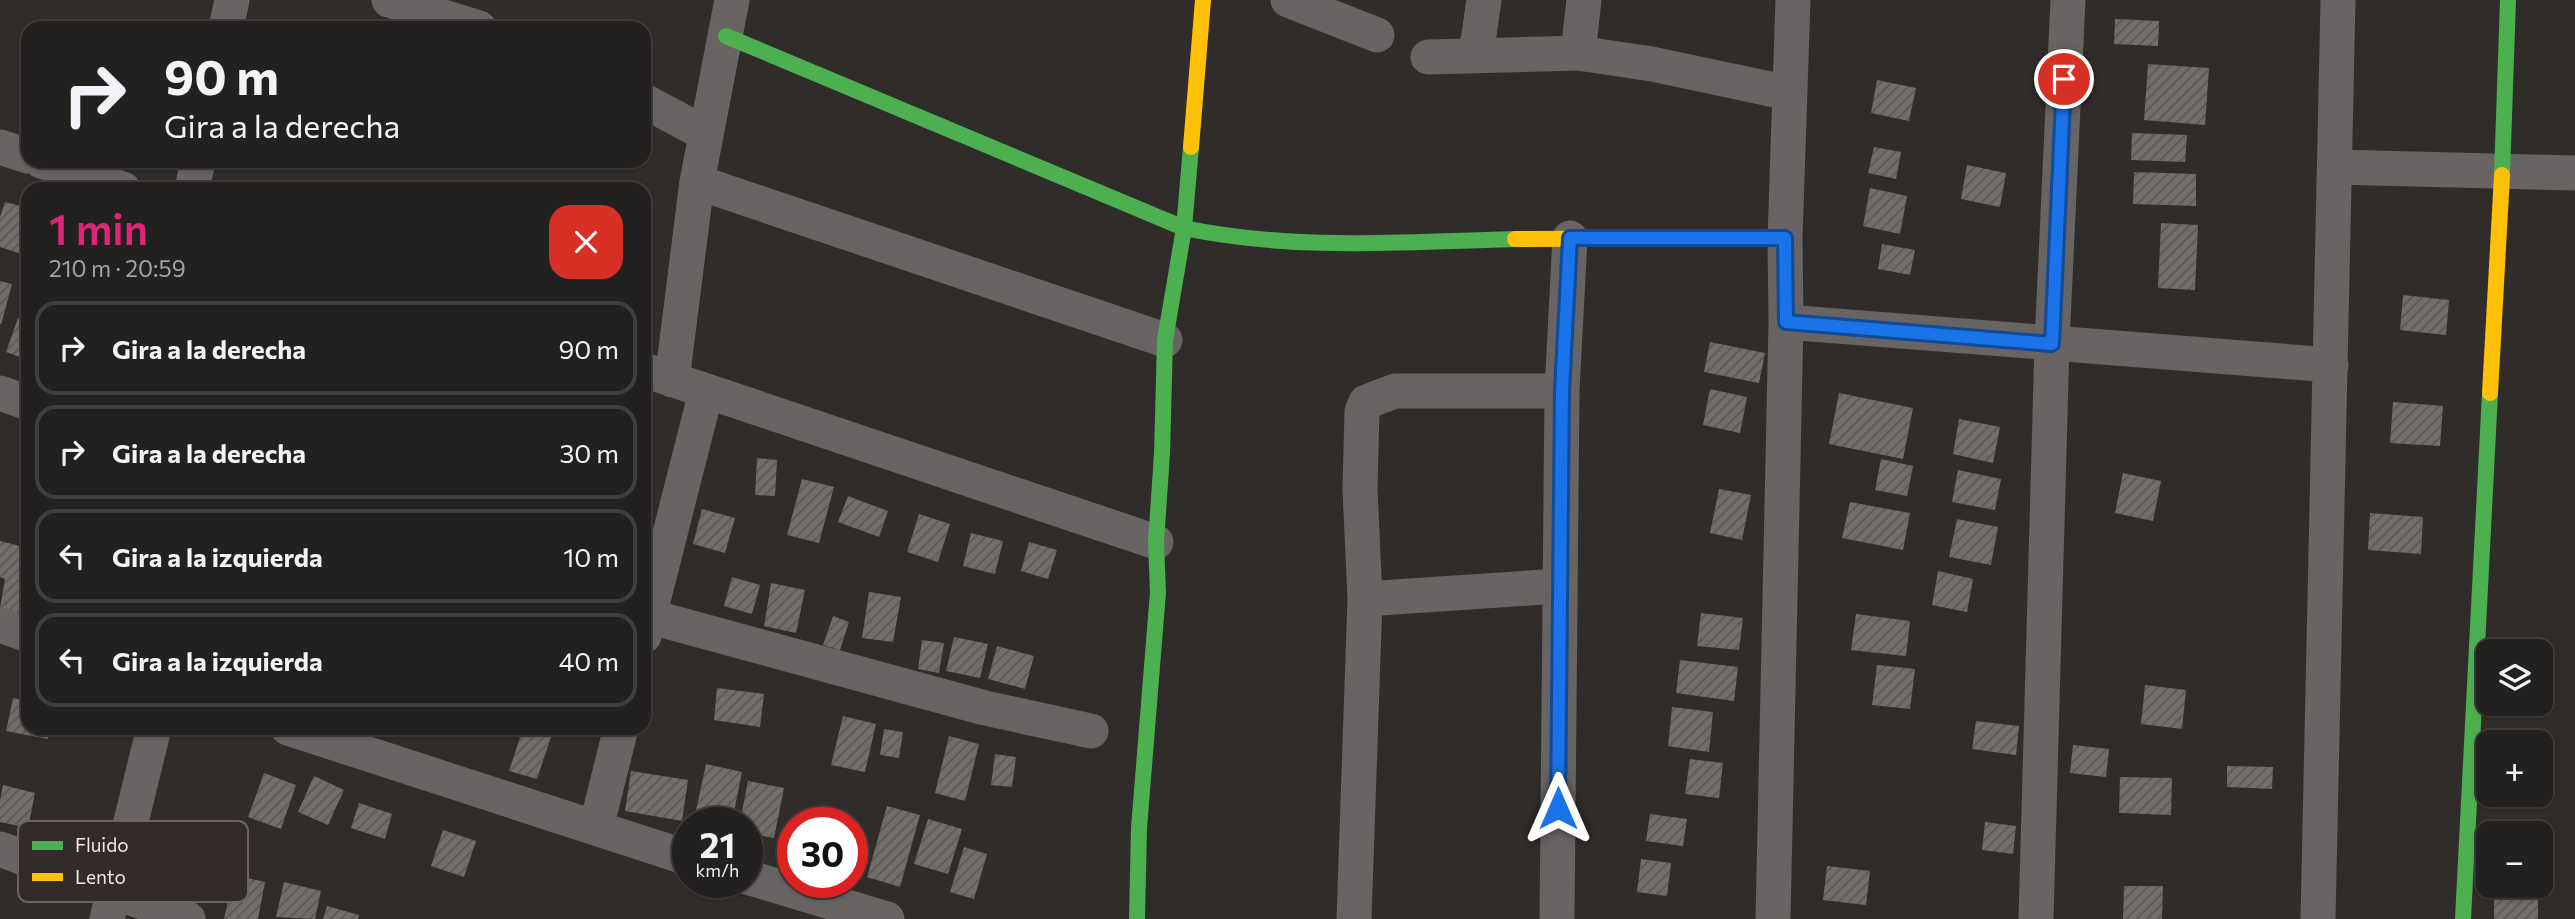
<!DOCTYPE html>
<html lang="es">
<meta charset="utf-8">
<style>
body{margin:0;font-family:Commissioner,sans-serif;background:#2f2e2d;color:#f1f3f6;height:100vh;display:flex;flex-direction:column;font-size:26px;white-space:nowrap}
*{box-sizing:border-box;margin:0}
p{font-size:23px;color:#a3a3a5}
.icon{flex:none;width:38px;height:38px;fill:none;stroke:currentColor;stroke-width:2;stroke-linecap:round;stroke-linejoin:round}
.map{position:relative;flex:1;overflow:hidden}
.panel{position:absolute;left:21px;top:182px;width:630px;height:553px;display:flex;flex-direction:column;background:#232120;border-radius:21px;box-shadow:0 2px 5px #0004,0 0 0 2px #403e3e}
.panel>*{flex:none}
.top-card{position:absolute;left:21px;top:21px;width:630px;height:147px;border-radius:21px;box-shadow:0 2px 5px #0004,0 0 0 2px #403e3e;background:#232120;color:#f1f3f6;overflow:hidden}
.buttons{position:absolute;left:2476px;top:639px;display:grid;gap:14px}
.buttons a{display:grid;place-items:center;width:77px;height:77px;border-radius:14px;background:#232120;box-shadow:0 2px 5px #0004,0 0 0 2px #403e3e;font-size:35px}
.speed{position:absolute;left:672px;top:807px;display:flex;gap:14px;font-size:35px;font-weight:700;text-align:center}
.speed>*{display:grid;place-content:center;width:91px;height:91px;border-radius:50%;background:#232120;box-shadow:0 2px 5px #0004,0 0 0 2px #403e3e;line-height:1}
.speed small{font-size:18px;font-weight:400}
.speed .limit{border:10px solid #d22;background:#fff;color:#111}
.pin{position:absolute;display:grid;place-items:center;width:60px;height:60px;color:#fff;margin:-30px;border:4px solid #fff;border-radius:50%;box-shadow:0 2px 7px #0007}
.me{position:absolute;width:77px;margin:-38px;rotate:0deg;stroke-linejoin:round;filter:drop-shadow(0 0 5px #0008)}
.turn{display:flex;align-items:center;gap:24px;height:147px;padding:0 28px;font-size:32px}
.turn .icon{width:91px;height:91px;stroke-width:2.5}
.turn b{display:block;font-size:49px;line-height:60px}
.round{display:grid;place-items:center;flex:none;width:74px;height:74px;border-radius:21px;background:#2f2e2d}
.summary{display:flex;align-items:center;justify-content:space-between;height:119px;padding:0 28px}
h1{font-size:42px;font-weight:600;line-height:52px;color:#db2777}
ul{padding:0;list-style:none}
li{display:flex;align-items:center;gap:21px;height:94px;margin:0 14px 10px;padding:0 14px;border:4px solid #403e3e;border-radius:21px}
li div{flex:1}
li b{display:block;font-size:26px}
li em{font-style:normal}
.map>svg:first-child{display:block}
</style>
<div class="map">
<svg width="2575" height="919" viewBox="0 0 2575 919">
<defs>
<pattern id="building-hatch" width="6" height="6" patternUnits="userSpaceOnUse" patternTransform="scale(1.75)"><rect width="6" height="6" fill="#706d6b"/><path d="M-1 1l2-2M0 6l6-6M5 7l2-2" fill="none" stroke="#5a5856"/></pattern>
</defs>
<rect width="100%" height="100%" fill="#2f2c2a"/>
<!-- building -->
<path fill="url(#building-hatch)" d="M2115,19L2159,21L2158,46L2114,44Z
M2148,64L2209,68L2205,125L2144,120Z
M1877,80L1916,88L1909,121L1871,113Z
M2132,133L2187,135L2185,162L2131,160Z
M1874,147L1901,152L1896,179L1868,173Z
M1967,165L2006,173L2000,207L1961,199Z
M2134,172L2196,174V206L2133,204Z
M1870,188L1907,196L1900,234L1863,226Z
M5,202L28,208V256L0,247V217Z
M2161,223L2198,225L2195,290L2158,288Z
M1882,244L1915,250L1910,275L1878,269Z
M0,281L12,284L1,325L0,324Z
M2403,295L2449,300L2446,335L2400,330Z
M18,318L28,322V360L6,352Z
M1710,342L1765,353L1759,383L1704,372Z
M1710,389L1747,397L1740,433L1703,425Z
M1839,393L1913,408L1903,459L1829,444Z
M2393,402L2443,406L2440,446L2390,443Z
M1959,419L2000,427L1993,463L1953,454Z
M757,458L777,460L775,496L755,495Z
M1881,459L1913,466L1907,496L1875,490Z
M1958,470L2001,479L1995,510L1952,502Z
M2123,473L2161,481L2153,521L2115,513Z
M802,479L834,487L819,543L787,535Z
M1719,489L1751,495L1742,540L1710,533Z
M848,496L888,511L879,537L838,522Z
M1850,502L1910,513L1903,550L1842,538Z
M702,509L735,518L725,553L693,544Z
M2370,513L2423,517L2421,554L2368,550Z
M919,514L950,524L938,562L907,552Z
M1957,519L1998,527L1991,565L1949,557Z
M971,533L1003,541L995,574L963,566Z
M0,541L28,548V616L0,608L5,579L0,577Z
M1029,542L1057,550L1048,579L1021,571Z
M1938,571L1973,579L1967,612L1932,605Z
M732,577L760,585L752,614L724,606Z
M771,583L805,590L796,633L764,626Z
M869,592L901,597L893,642L862,638Z
M1701,613L1743,618L1739,650L1697,646Z
M1856,614L1910,621L1906,656L1851,650Z
M833,616L849,622L840,650L823,645Z
M954,637L988,644L980,678L946,671Z
M922,640L944,643L939,673L918,669Z
M997,646L1034,656L1025,689L988,679Z
M1680,660L1738,667L1734,701L1676,693Z
M1877,665L1915,669L1910,709L1872,705Z
M2145,685L2186,690L2182,729L2141,724Z
M717,688L764,694L760,727L714,720Z
M13,698L28,701V728H50L48,739L6,731Z
M1672,707L1713,712L1709,752L1668,746Z
M843,716L876,724L865,772L831,765Z
M1976,721L2019,726L2016,755L1972,749Z
M386,728H402L401,733Z
M523,728H554L537,779L509,771Z
M884,729L903,732L899,758L880,755Z
M949,736L979,744L965,801L935,793Z
M2073,745L2109,749L2106,777L2070,773Z
M995,754L1016,757L1012,787L991,785Z
M1690,759L1723,763L1719,798L1685,794Z
M706,764L742,772L732,822L694,820Z
M2227,766L2273,767L2272,789L2227,787Z
M631,771L688,780L682,821L625,811Z
M264,773L296,785L281,829L248,817Z
M314,776L344,790L328,825L298,812Z
M2120,777L2172,778L2171,815L2119,813Z
M748,781L784,788L774,838L747,833V822H740Z
M3,785L35,793L28,828L0,822V800Z
M359,803L392,814L385,839L351,828Z
M887,806L920,815L900,887L867,877Z
M1650,814L1687,819L1683,846L1646,841Z
M928,819L962,829L948,874L914,864Z
M1985,822L2016,826L2013,854L1982,850Z
M443,830L476,841L464,877L431,866Z
M852,830L858,832L853,850L852,849Z
M964,847L987,854L974,899L950,892Z
M1641,859L1671,863L1667,896L1637,892Z
M1827,866L1870,871L1866,905L1823,900Z
M234,875L265,882L258,919H224Z
M284,882L321,891L315,919L276,917Z
M2124,886H2163L2162,919H2123Z
M2494,886H2538V919H2494Z
M327,906L359,915L358,919H323Z"/>
<g fill="none" stroke-linecap="round" stroke-linejoin="round">
<!-- street -->
<path stroke="#676463" stroke-width="35" d="M389,0L479,28
M1288,0L1377,35
M226,28L232,0
M1578,53L1584,0
M1476,55L1484,0
M1428,57L1578,53L1652,64L1789,93
M644,101L706,134
M0,147L28,156
M41,161L123,189
M2335,167L2575,173
M697,182L1165,340
M192,189L198,161
M1786,322L2331,365
M644,370L1156,542
M672,380L697,182L732,0
M0,393L28,403
M1365,599L1559,586
M644,615L985,708L1091,731
M0,625L28,635
M644,636L706,392
M288,728L688,858
M596,828L621,728
M0,849L188,919
M747,877L887,919
M107,919L154,728
M1354,919L1365,599L1360,489L1362,411L1366,402L1395,391H1562
M1557,919L1562,391L1570,238
M1773,919L1786,322L1785,238L1793,0
M2036,919L2052,343L2068,0
M2318,919L2338,0"/>
<!-- fast -->
<path stroke="#4caf50" stroke-width="16" d="M726,36L1184,228C1294,251 1403,242 1515,239
M2502,175L2508,0
M1137,919L1139,828L1158,592L1156,542L1162,454L1165,340L1184,228L1191,147
M2463,919L2490,393"/>
<!-- slow -->
<path stroke="#ffc107" stroke-width="16" d="M1191,147L1203,0
M1515,239L1785,238
M2490,393L2502,175"/>
</g>
<g fill="none" stroke-linecap="round" stroke-linejoin="round">
<!-- route casing -->
<g stroke="#114b97" stroke-width="18">
<path id="route" d="M1558,808L1562,391L1570,238H1785L1786,322L2052,344L2064,79"/>
</g>
<!-- route -->
<use href="#route" stroke="#1a73e8" stroke-width="12"/>
</g>
<!-- legend -->
<rect x="18" y="821" width="230" height="81" rx="10" fill="#322b27" stroke="#6b6461" stroke-width="2"/>
<rect x="32" y="841" width="31" height="9" fill="#4caf50"/>
<rect x="32" y="873" width="31" height="8" fill="#ffc107"/>
<g font-size="19" fill="#efeae7">
<text x="75" y="852">Fluido</text>
<text x="75" y="884">Lento</text>
</g>
</svg>
<div class="buttons">
<a><svg class="icon" aria-label="layers" viewBox="0 0 24 24"><path d="M12 4l9 5-9 5-9-5zM3 14l9 5 9-5"/></svg></a>
<a>+</a>
<a>−</a>
</div>
<div class="speed"><div>21<small>km/h</small></div><div class="limit">30</div></div>
<div class="pin" style="left:2064px;top:79px;background:#d93025"><svg class="icon" aria-label="arrive" viewBox="0 0 24 24"><path d="M6 21V4h12l-3 4 3 4H6"/></svg></div>
<svg class="me" style="left:1558px;top:808px" viewBox="-20 -20 40 40"><path d="M0-17L14 15 0 8-14 15z" fill="#1a73e8" stroke="#fff" stroke-width="4"/></svg>
<div class="top-card">
<div class="turn"><svg class="icon" aria-label="right" viewBox="0 0 24 24"><path d="M7 20v-9h11M14 6l5 5-5 5"/></svg><div><b>90 m</b>Gira a la derecha</div></div>
</div>
<section class="panel">
<div class="summary"><div><h1>1 min</h1><p>210 m · 20:59</p></div><a class="round" style="background:#d93025;color:#fff"><svg class="icon" aria-label="close" viewBox="0 0 24 24"><path d="M6 6l12 12M18 6L6 18"/></svg></a></div>
<ul>
<li><svg class="icon" aria-label="right" viewBox="0 0 24 24"><path d="M7 20v-9h11M14 6l5 5-5 5"/></svg><div><b>Gira a la derecha</b></div><em>90 m</em></li>
<li><svg class="icon" aria-label="right" viewBox="0 0 24 24"><path d="M7 20v-9h11M14 6l5 5-5 5"/></svg><div><b>Gira a la derecha</b></div><em>30 m</em></li>
<li><svg class="icon" aria-label="left" viewBox="0 0 24 24"><path d="M17 20v-9H6M10 6l-5 5 5 5"/></svg><div><b>Gira a la izquierda</b></div><em>10 m</em></li>
<li><svg class="icon" aria-label="left" viewBox="0 0 24 24"><path d="M17 20v-9H6M10 6l-5 5 5 5"/></svg><div><b>Gira a la izquierda</b></div><em>40 m</em></li>
</ul>
</section>
</div>
